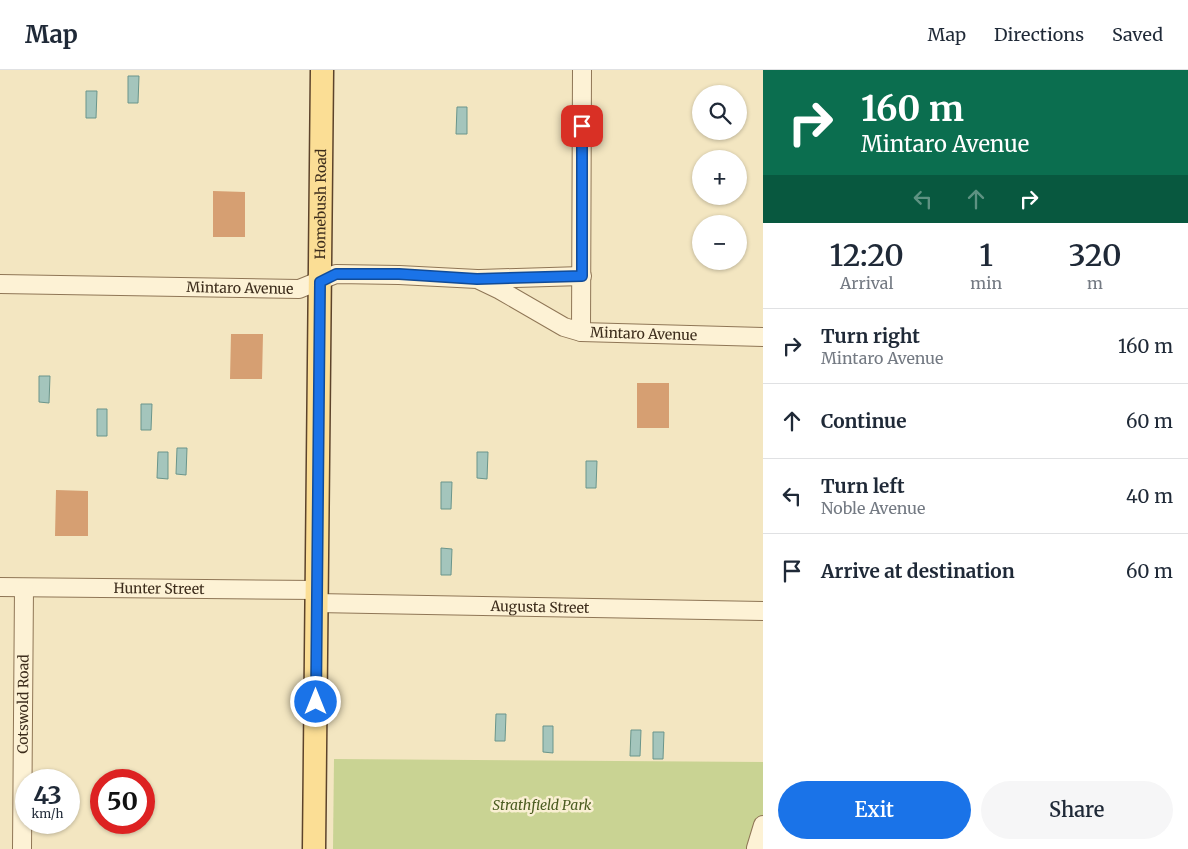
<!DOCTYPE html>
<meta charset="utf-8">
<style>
body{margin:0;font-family:Merriweather,serif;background:#f6f6f7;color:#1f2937;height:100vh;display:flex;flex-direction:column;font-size:19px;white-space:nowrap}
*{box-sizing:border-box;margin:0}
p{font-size:16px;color:#747a83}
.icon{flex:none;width:28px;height:28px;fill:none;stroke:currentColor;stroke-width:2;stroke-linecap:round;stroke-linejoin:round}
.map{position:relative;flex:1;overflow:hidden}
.drawer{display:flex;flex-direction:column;background:#fff;width:425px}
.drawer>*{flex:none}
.top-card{background:#0b6e4f;color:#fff;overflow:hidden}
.fabs{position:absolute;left:692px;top:15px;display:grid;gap:10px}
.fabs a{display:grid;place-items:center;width:55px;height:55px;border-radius:50%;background:#fff;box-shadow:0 1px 4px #0004;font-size:25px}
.speed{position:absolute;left:15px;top:699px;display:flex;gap:10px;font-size:25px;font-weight:700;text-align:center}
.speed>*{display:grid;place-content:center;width:65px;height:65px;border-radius:50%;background:#fff;box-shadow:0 1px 4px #0004;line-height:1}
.speed small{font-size:12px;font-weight:400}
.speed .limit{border:8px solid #d22;background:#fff;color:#111}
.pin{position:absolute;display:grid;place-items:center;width:42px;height:42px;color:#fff;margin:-21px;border-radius:10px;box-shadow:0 2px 8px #0006}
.me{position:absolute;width:55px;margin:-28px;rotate:0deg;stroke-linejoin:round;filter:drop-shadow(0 0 4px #0008)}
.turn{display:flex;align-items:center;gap:18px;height:105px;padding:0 15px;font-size:22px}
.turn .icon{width:65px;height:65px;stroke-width:2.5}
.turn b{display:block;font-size:35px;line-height:42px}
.lanes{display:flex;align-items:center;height:48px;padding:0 15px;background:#0003;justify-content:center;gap:25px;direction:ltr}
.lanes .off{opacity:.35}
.eta{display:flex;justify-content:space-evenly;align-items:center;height:85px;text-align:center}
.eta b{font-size:30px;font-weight:600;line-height:35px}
.cta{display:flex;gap:10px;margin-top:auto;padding:10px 15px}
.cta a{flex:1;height:58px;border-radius:30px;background:#1a73e8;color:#fff;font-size:20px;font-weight:600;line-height:58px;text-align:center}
.cta a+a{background:#f6f6f7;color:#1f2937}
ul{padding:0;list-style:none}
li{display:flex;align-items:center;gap:15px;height:75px;padding:0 15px;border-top:1px solid #e0e1e3}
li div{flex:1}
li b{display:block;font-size:19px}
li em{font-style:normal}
header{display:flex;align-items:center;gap:30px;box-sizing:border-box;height:70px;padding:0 25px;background:#fff;border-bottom:1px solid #e0e1e3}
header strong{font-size:24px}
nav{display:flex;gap:28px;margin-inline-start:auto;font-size:18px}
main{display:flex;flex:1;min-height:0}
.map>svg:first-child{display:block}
</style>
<header>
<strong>Map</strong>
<nav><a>Map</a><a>Directions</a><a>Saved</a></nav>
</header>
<main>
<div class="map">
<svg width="763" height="779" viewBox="0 0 763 779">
<rect width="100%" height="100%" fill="#f3e6c1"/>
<!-- green -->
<path fill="#c9d393" d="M334,689L763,692V779H333Z"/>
<!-- water -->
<path fill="#a4c5bc" stroke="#6a958b" d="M128,6H139L138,33H128Z
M86,21H97L96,48H86Z
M457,37H467V64H456Z
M39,306H50L49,333L39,332Z
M141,334H152L151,360H141Z
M97,339H107V366H97Z
M177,378H187L186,405L176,404Z
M158,382H168V409L157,408Z
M477,382H488L487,409L477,408Z
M586,391H597L596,418H586Z
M441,412H452L451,439H441Z
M441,478L452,479L451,505H441Z
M496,644H506L505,671H495Z
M543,656H553V683L543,682Z
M631,660H641L640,686H630Z
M653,662H664L663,689H653Z"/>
<!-- building -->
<path fill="#d69f72" d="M213,121L245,122V167H213Z
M231,264H263L262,309H230Z
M637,313H669V358H637Z
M56,420L88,421V466H55Z"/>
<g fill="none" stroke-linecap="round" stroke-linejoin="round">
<!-- minor casing -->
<g stroke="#8f7656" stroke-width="20">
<g id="minor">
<path d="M480,209L582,206"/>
<path id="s1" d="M0,214L299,219L336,204L399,205L477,209L500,220L564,257L581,262L763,267"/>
<path d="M581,262L582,0"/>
<path id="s2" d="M0,517L317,520"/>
<path id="s3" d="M316,533L763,541"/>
<path d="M756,778L763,755"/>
<path id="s4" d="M22,779L24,518"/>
</g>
</g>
<!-- major casing -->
<g stroke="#5c432b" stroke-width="25">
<g id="major">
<path id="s5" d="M314,779L322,0"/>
</g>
</g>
<!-- minor -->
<use href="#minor" stroke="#fdf2d5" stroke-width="18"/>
<!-- major -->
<use href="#major" stroke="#fbde95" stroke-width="22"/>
</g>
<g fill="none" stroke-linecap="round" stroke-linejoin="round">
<!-- route casing -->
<g stroke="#114b97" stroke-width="12">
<path id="route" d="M316,632L320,212L336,204H399L477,209L582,206V56"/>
</g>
<!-- route -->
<use href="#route" stroke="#1a73e8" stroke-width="9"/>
</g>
<g text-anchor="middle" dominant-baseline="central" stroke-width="5" stroke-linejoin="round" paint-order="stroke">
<!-- street labels -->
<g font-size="14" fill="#3d2d1c" stroke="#f9efd2">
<text stroke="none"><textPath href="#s5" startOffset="645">Homebush Road</textPath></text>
<text stroke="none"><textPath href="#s1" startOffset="240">Mintaro Avenue</textPath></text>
<text stroke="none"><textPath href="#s1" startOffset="660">Mintaro Avenue</textPath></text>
<text stroke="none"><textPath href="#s2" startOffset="159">Hunter Street</textPath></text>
<text stroke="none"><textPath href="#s3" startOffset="224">Augusta Street</textPath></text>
<text stroke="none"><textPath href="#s4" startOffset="145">Cotswold Road</textPath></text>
</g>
<!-- park labels -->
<g font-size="14" font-style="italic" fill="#4b5c20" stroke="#f9efd2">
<text x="542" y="735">Strathfield Park</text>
</g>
</g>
</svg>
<div class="fabs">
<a><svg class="icon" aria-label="search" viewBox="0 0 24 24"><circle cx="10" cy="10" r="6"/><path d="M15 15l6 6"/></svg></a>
<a>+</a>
<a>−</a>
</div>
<div class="speed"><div>43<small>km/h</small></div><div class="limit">50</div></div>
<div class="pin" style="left:582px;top:56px;background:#d93025"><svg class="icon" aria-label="arrive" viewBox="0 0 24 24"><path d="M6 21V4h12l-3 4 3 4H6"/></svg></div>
<svg class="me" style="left:316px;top:632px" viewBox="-20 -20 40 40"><circle r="17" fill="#1a73e8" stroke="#fff" stroke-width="3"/><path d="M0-11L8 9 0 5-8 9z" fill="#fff"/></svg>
</div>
<section class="drawer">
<div class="top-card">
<div class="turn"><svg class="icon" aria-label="right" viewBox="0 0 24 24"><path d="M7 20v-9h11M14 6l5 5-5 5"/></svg><div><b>160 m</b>Mintaro Avenue</div></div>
<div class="lanes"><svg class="icon off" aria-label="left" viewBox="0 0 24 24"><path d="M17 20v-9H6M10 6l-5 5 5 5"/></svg><svg class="icon off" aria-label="ahead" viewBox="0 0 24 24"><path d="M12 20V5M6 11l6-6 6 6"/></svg><svg class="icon" aria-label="right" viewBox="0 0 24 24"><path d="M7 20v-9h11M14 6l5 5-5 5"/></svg></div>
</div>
<div class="eta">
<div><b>12:20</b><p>Arrival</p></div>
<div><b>1</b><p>min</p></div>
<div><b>320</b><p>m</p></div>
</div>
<ul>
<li><svg class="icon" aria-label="right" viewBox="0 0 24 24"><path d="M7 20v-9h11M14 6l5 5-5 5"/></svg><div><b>Turn right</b><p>Mintaro Avenue</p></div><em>160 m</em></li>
<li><svg class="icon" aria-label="ahead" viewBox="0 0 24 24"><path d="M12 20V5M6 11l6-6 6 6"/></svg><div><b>Continue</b></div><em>60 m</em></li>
<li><svg class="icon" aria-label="left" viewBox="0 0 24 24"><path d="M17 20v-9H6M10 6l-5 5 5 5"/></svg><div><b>Turn left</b><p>Noble Avenue</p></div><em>40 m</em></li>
<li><svg class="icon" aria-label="arrive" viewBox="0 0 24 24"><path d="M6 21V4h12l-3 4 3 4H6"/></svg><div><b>Arrive at destination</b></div><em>60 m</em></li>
</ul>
<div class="cta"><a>Exit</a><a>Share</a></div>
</section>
</main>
